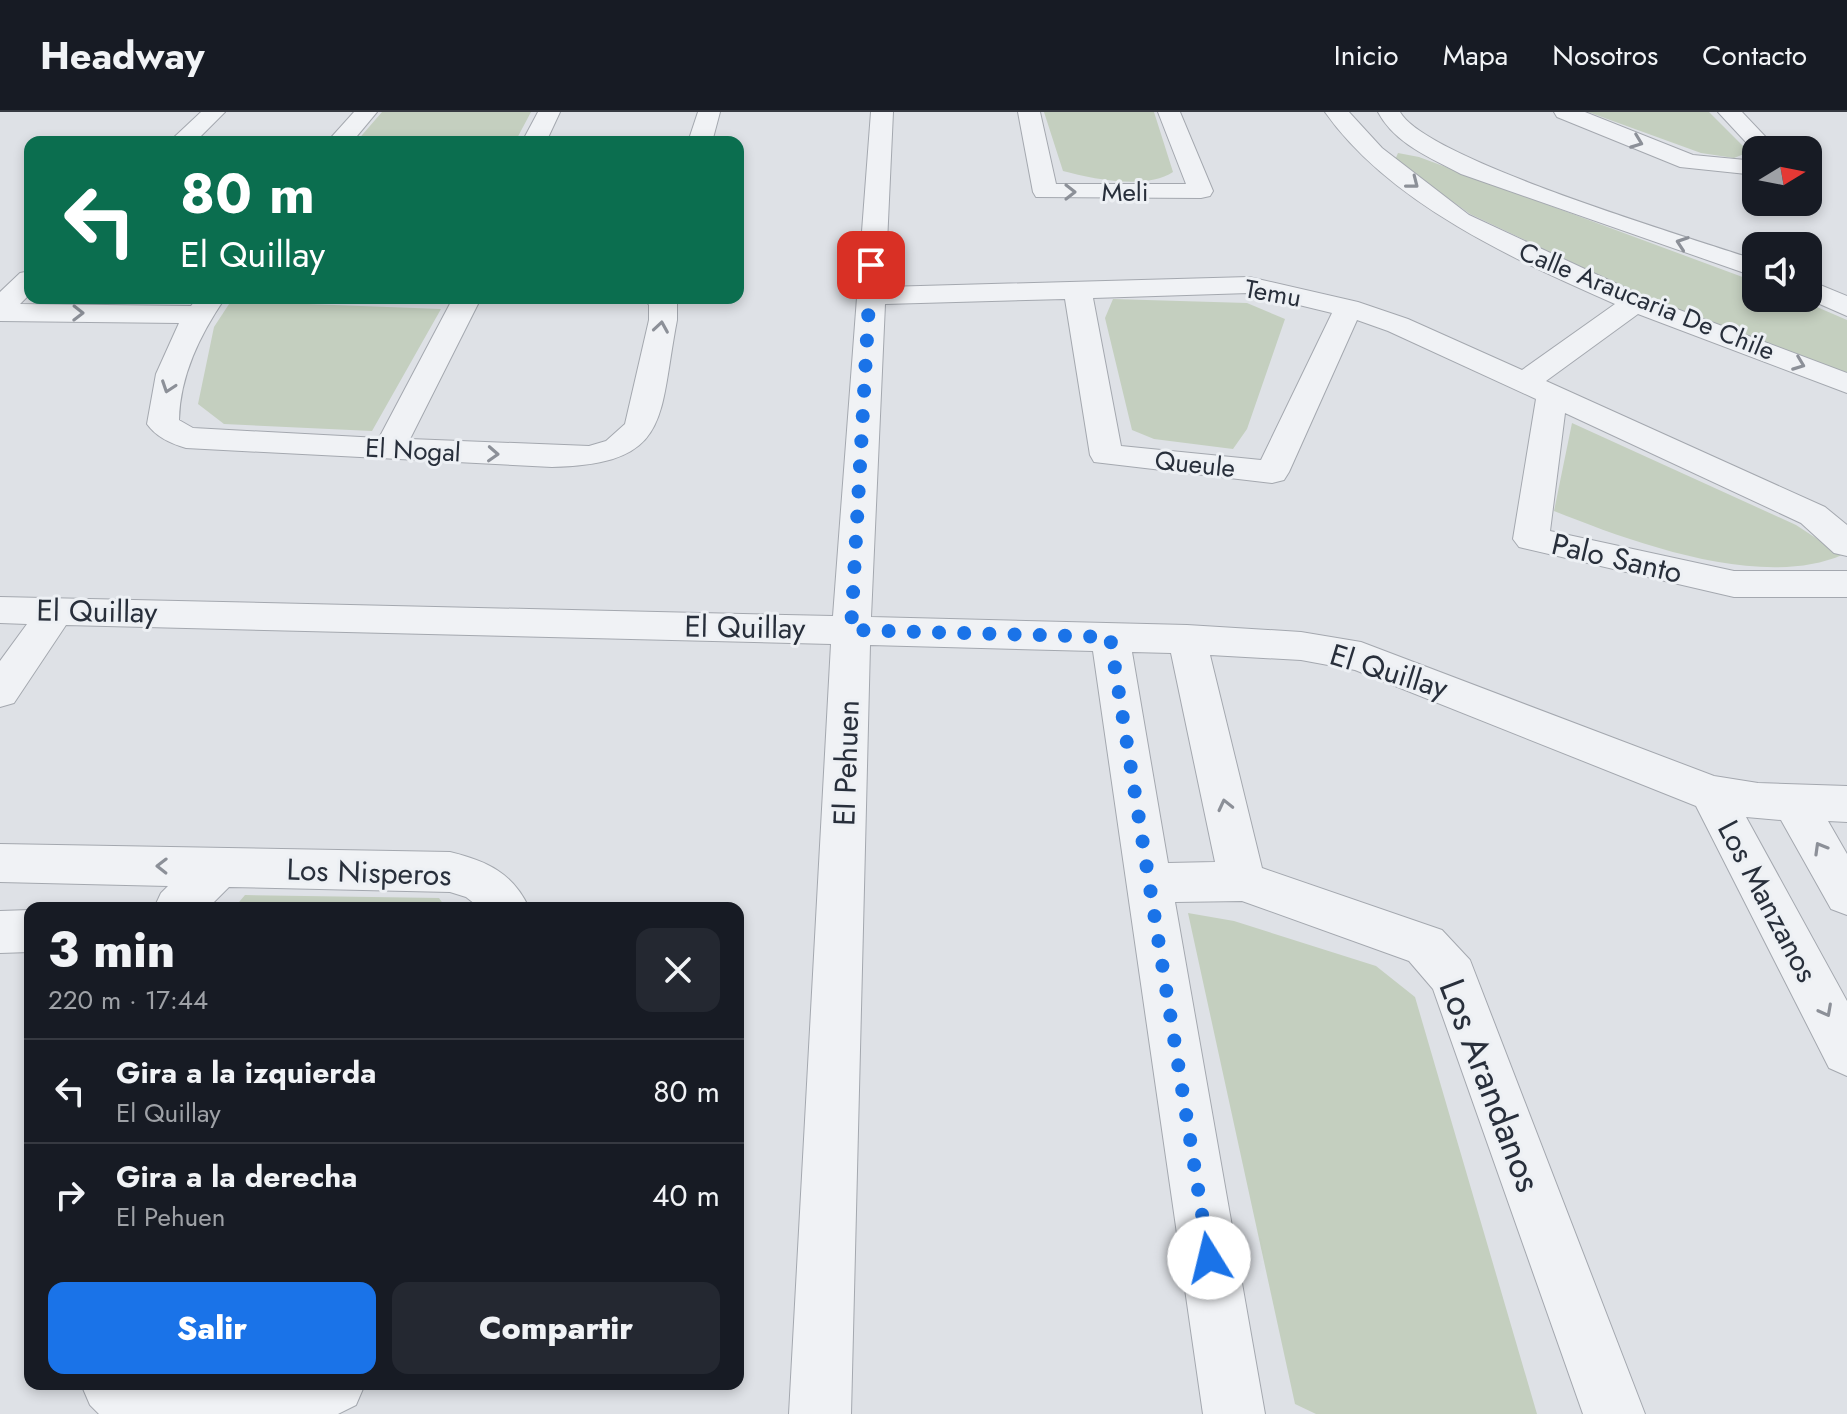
<!DOCTYPE html>
<html lang="es">
<meta charset="utf-8">
<style>
body{margin:0;font-family:Jost,sans-serif;background:#242831;color:#f1f3f6;height:100vh;display:flex;flex-direction:column;font-size:30px;white-space:nowrap}
*{box-sizing:border-box;margin:0}
p{font-size:26px;color:#9ea1a6}
.icon{flex:none;width:44px;height:44px;fill:none;stroke:currentColor;stroke-width:2;stroke-linecap:round;stroke-linejoin:round}
.map{position:relative;flex:1;overflow:hidden}
.side{position:absolute;left:24px;top:790px;width:720px;height:488px;display:flex;flex-direction:column;background:#171b24;border-radius:16px;box-shadow:0 4px 12px #0003}
.side>*{flex:none}
.guide{position:absolute;left:24px;top:24px;width:720px;height:168px;border-radius:16px;box-shadow:0 4px 12px #0003;background:#0b6e4f;color:#fff;overflow:hidden}
.needle{width:52px;rotate:80deg}
.fabs{position:absolute;left:1742px;top:24px;display:grid;gap:16px}
.fabs a{display:grid;place-items:center;width:80px;height:80px;border-radius:16px;background:#171b24;box-shadow:0 4px 12px #0003;font-size:40px}
.pin{position:absolute;display:grid;place-items:center;width:68px;height:68px;color:#fff;margin:-34px;border-radius:16px;box-shadow:0 4px 12px #0006}
.me{position:absolute;width:88px;margin:-44px;rotate:351deg;stroke-linejoin:round;filter:drop-shadow(0 0 6px #0008)}
.turn{display:flex;align-items:center;gap:28px;height:168px;padding:0 24px;font-size:36px}
.turn .icon{width:104px;height:104px;stroke-width:2.5}
.turn b{display:block;font-size:56px;line-height:68px}
.round{display:grid;place-items:center;flex:none;width:84px;height:84px;border-radius:16px;background:#242831}
.head{display:flex;align-items:center;justify-content:space-between;height:136px;padding:0 24px}
h1{font-size:48px;font-weight:800;line-height:60px}
.primary-button{display:flex;gap:16px;margin-top:auto;padding:16px 24px}
.primary-button a{flex:1;height:92px;border-radius:16px;background:#1a73e8;color:#fff;font-size:32px;font-weight:800;line-height:92px;text-align:center}
.primary-button a+a{background:#242831;color:#f1f3f6}
ul{padding:0;list-style:none}
li{display:flex;align-items:center;gap:24px;height:104px;padding:0 24px;border-top:2px solid #363941}
li div{flex:1}
li b{display:block;font-size:30px}
li em{font-style:normal}
header{display:flex;align-items:center;gap:48px;box-sizing:border-box;height:112px;padding:0 40px;background:#171b24;border-bottom:2px solid #363941}
header strong{font-size:38px}
nav{display:flex;gap:44px;margin-inline-start:auto;font-size:28px}
.map>svg:first-child{display:block}
</style>
<header>
<strong>Headway</strong>
<nav><a>Inicio</a><a>Mapa</a><a>Nosotros</a><a>Contacto</a></nav>
</header>
<div class="map">
<svg width="1847" height="1302" viewBox="0 0 1847 1302">
<rect width="100%" height="100%" fill="#dee1e6"/>
<!-- green -->
<path fill="#c4cfbf" d="M382,0H531L515,30H356Z
M1044,0H1154L1173,60C1146,78 1093,67 1063,59Z
M1588,0H1709L1749,40L1734,46L1701,41Z
M1398,41L1419,45L1756,170V186H1796L1847,208V267L1647,186L1470,102L1395,48Z
M1113,187L1247,191L1285,207L1247,317L1233,337L1154,327L1132,318L1105,206Z
M231,189L441,197L372,319L224,312L198,292L214,215Z
M1572,311L1796,413L1842,443C1761,478 1632,430 1554,399Z
M245,783L439,786L446,796H234Z
M1188,801L1234,809L1376,854L1415,885L1537,1302H1316L1295,1292Z"/>
<g fill="none" stroke-linecap="round" stroke-linejoin="round">
<!-- minor casing -->
<g stroke="#a4a8af" stroke-width="2">
<path id="minor" d="M201,0H225L195,30H169Z
M354,0H377L352,30H327Z
M538,0H560L546,30H522Z
M698,0H720L712,30H688Z
M871,0H893L885,175L1249,165L1358,190L1408,207L1522,258L1615,192C1515,148 1390,92 1325,0H1349L1382,36L1469,103L1645,185L1847,261V281L1638,202L1546,269L1825,395L1847,413V444L1834,441L1801,411L1565,301L1550,419L1734,459H1847V485H1734L1519,435L1513,427L1536,287L1388,219L1357,208L1289,360L1284,368L1272,371L1094,350L1090,343L1065,187L885,192L871,505L1187,513L1301,520L1361,530L1714,664L1758,671L1847,674V710L1828,709L1847,742V803L1831,797L1781,708L1746,705L1847,889V964L1829,956L1696,694L1355,558L1301,548L1210,543L1262,756L1442,818L1470,848L1645,1302H1583L1433,877L1409,849L1242,789L1175,790L1265,1302H1203L1093,539L870,533L851,1302H789L831,532L66,513L14,591L0,595V549L27,512L0,511V485L833,504ZM1249,181L1332,201L1261,348L1121,334L1093,186ZM1132,540L1171,541L1215,750L1168,751Z
M1018,0H1040L1056,72H1186L1158,0H1180L1213,79L1210,84L1201,86L1036,85L1033,80Z
M1378,0H1400C1427,48 1692,126 1756,148V165L1461,62C1431,46 1395,32 1378,0Z
M1554,0H1585L1693,43L1756,49V63L1680,55L1557,5Z
M1718,0H1742L1778,38H1756V41Z
M30,159V182L20,192L191,194L197,186H225C200,223 180,263 179,308L193,316L379,326L453,186H481L410,327L589,334L606,329L625,312L649,208V193L644,186H674L677,191V208C658,307 672,352 552,355L186,336C172,332 156,325 147,312L156,262L179,211L0,209V180L20,161Z
M1808,168L1847,184V204L1806,186Z
M0,732L450,740C487,749 513,761 529,796H480L466,785L450,780L229,775L208,796H154L161,781L168,774L0,770Z
M30,798V840L0,841V799Z
M81,1272H365L356,1293L338,1302H99L90,1293Z"/>
</g>
<!-- minor -->
<use href="#minor" fill="#f0f2f5" fill-rule="evenodd"/>
</g>
<!-- one-way arrows -->
<defs><path id="oneway-chevron" d="M-2-3.5L2.5 0L-2 3.5" fill="none" stroke-width="1.6" stroke-linecap="round" stroke-linejoin="round" transform="scale(2)"/></defs>
<g stroke="#8c9098">
<use href="#oneway-chevron" transform="translate(1637 30) rotate(21)"/>
<use href="#oneway-chevron" transform="translate(1413 71) rotate(38)"/>
<use href="#oneway-chevron" transform="translate(1070 80)"/>
<use href="#oneway-chevron" transform="translate(1682 131) rotate(-161)"/>
<use href="#oneway-chevron" transform="translate(78 201) rotate(1)"/>
<use href="#oneway-chevron" transform="translate(661 215) rotate(-81)"/>
<use href="#oneway-chevron" transform="translate(1799 252) rotate(21)"/>
<use href="#oneway-chevron" transform="translate(168 275) rotate(109)"/>
<use href="#oneway-chevron" transform="translate(493 342) rotate(3)"/>
<use href="#oneway-chevron" transform="translate(1225 693) rotate(-103)"/>
<use href="#oneway-chevron" transform="translate(1820 736) rotate(-120)"/>
<use href="#oneway-chevron" transform="translate(162 754) rotate(-179)"/>
<use href="#oneway-chevron" transform="translate(1826 899) rotate(62)"/>
</g>
<g fill="none" stroke-linecap="round" stroke-linejoin="round">
<!-- route -->
<path stroke="#1a73e8" stroke-width="14" stroke-dasharray="0 25.2" d="M871,153L851,518L1110,525L1209,1146"/>
</g>
<g text-anchor="middle" dominant-baseline="central" stroke-width="6" stroke-linejoin="round" paint-order="stroke">
<!-- far-street labels -->
<g font-size="26" fill="#282f3b" stroke="#edf0f4">
<text x="1125" y="80">Meli</text>
<text transform="translate(1273 181) rotate(10)">Temu</text>
<text transform="translate(1647 189) rotate(22)">Calle Araucaria De Chile</text>
<text transform="translate(413 338) rotate(3)">El Nogal</text>
<text transform="translate(1195 352) rotate(6)">Queule</text>
</g>
<!-- street labels -->
<g font-size="30" fill="#282f3b" stroke="#edf0f4">
<text transform="translate(1617 446) rotate(13)">Palo Santo</text>
<text transform="translate(97 499) rotate(1)">El Quillay</text>
<text transform="translate(745 515) rotate(1)">El Quillay</text>
<text transform="translate(1389 559) rotate(17)">El Quillay</text>
<text transform="translate(846 651) rotate(-88)">El Pehuen</text>
<text transform="translate(369 760) rotate(2)">Los Nisperos</text>
<text transform="translate(1768 789) rotate(62)">Los Manzanos</text>
</g>
<!-- near-street labels -->
<g font-size="36" fill="#282f3b" stroke="#edf0f4">
<text transform="translate(1491 973) rotate(69)">Los Arandanos</text>
</g>
</g>
</svg>
<div class="fabs">
<a><svg class="needle" viewBox="-14 -14 28 28"><path d="M0-13l5 13h-10z" fill="#e53935"/><path d="M0 13l5-13h-10z" fill="#9ea1a6"/></svg></a>
<a><svg class="icon" aria-label="sound" viewBox="0 0 24 24"><path d="M4 9h4l5-4v14l-5-4H4zM17 9q2 3 0 6"/></svg></a>
</div>
<div class="pin" style="left:871px;top:153px;background:#d93025"><svg class="icon" aria-label="arrive" viewBox="0 0 24 24"><path d="M6 21V4h12l-3 4 3 4H6"/></svg></div>
<svg class="me" style="left:1209px;top:1146px" viewBox="-20 -20 40 40"><circle r="19" fill="#fff"/><path d="M0-13L10 11 0 6-10 11z" fill="#1a73e8"/></svg>
<div class="guide">
<div class="turn"><svg class="icon" aria-label="left" viewBox="0 0 24 24"><path d="M17 20v-9H6M10 6l-5 5 5 5"/></svg><div><b>80 m</b>El Quillay</div></div>
</div>
<section class="side">
<div class="head"><div><h1>3 min</h1><p>220 m · 17:44</p></div><a class="round"><svg class="icon" aria-label="close" viewBox="0 0 24 24"><path d="M6 6l12 12M18 6L6 18"/></svg></a></div>
<ul>
<li><svg class="icon" aria-label="left" viewBox="0 0 24 24"><path d="M17 20v-9H6M10 6l-5 5 5 5"/></svg><div><b>Gira a la izquierda</b><p>El Quillay</p></div><em>80 m</em></li>
<li><svg class="icon" aria-label="right" viewBox="0 0 24 24"><path d="M7 20v-9h11M14 6l5 5-5 5"/></svg><div><b>Gira a la derecha</b><p>El Pehuen</p></div><em>40 m</em></li>
</ul>
<div class="primary-button"><a>Salir</a><a>Compartir</a></div>
</section>
</div>
